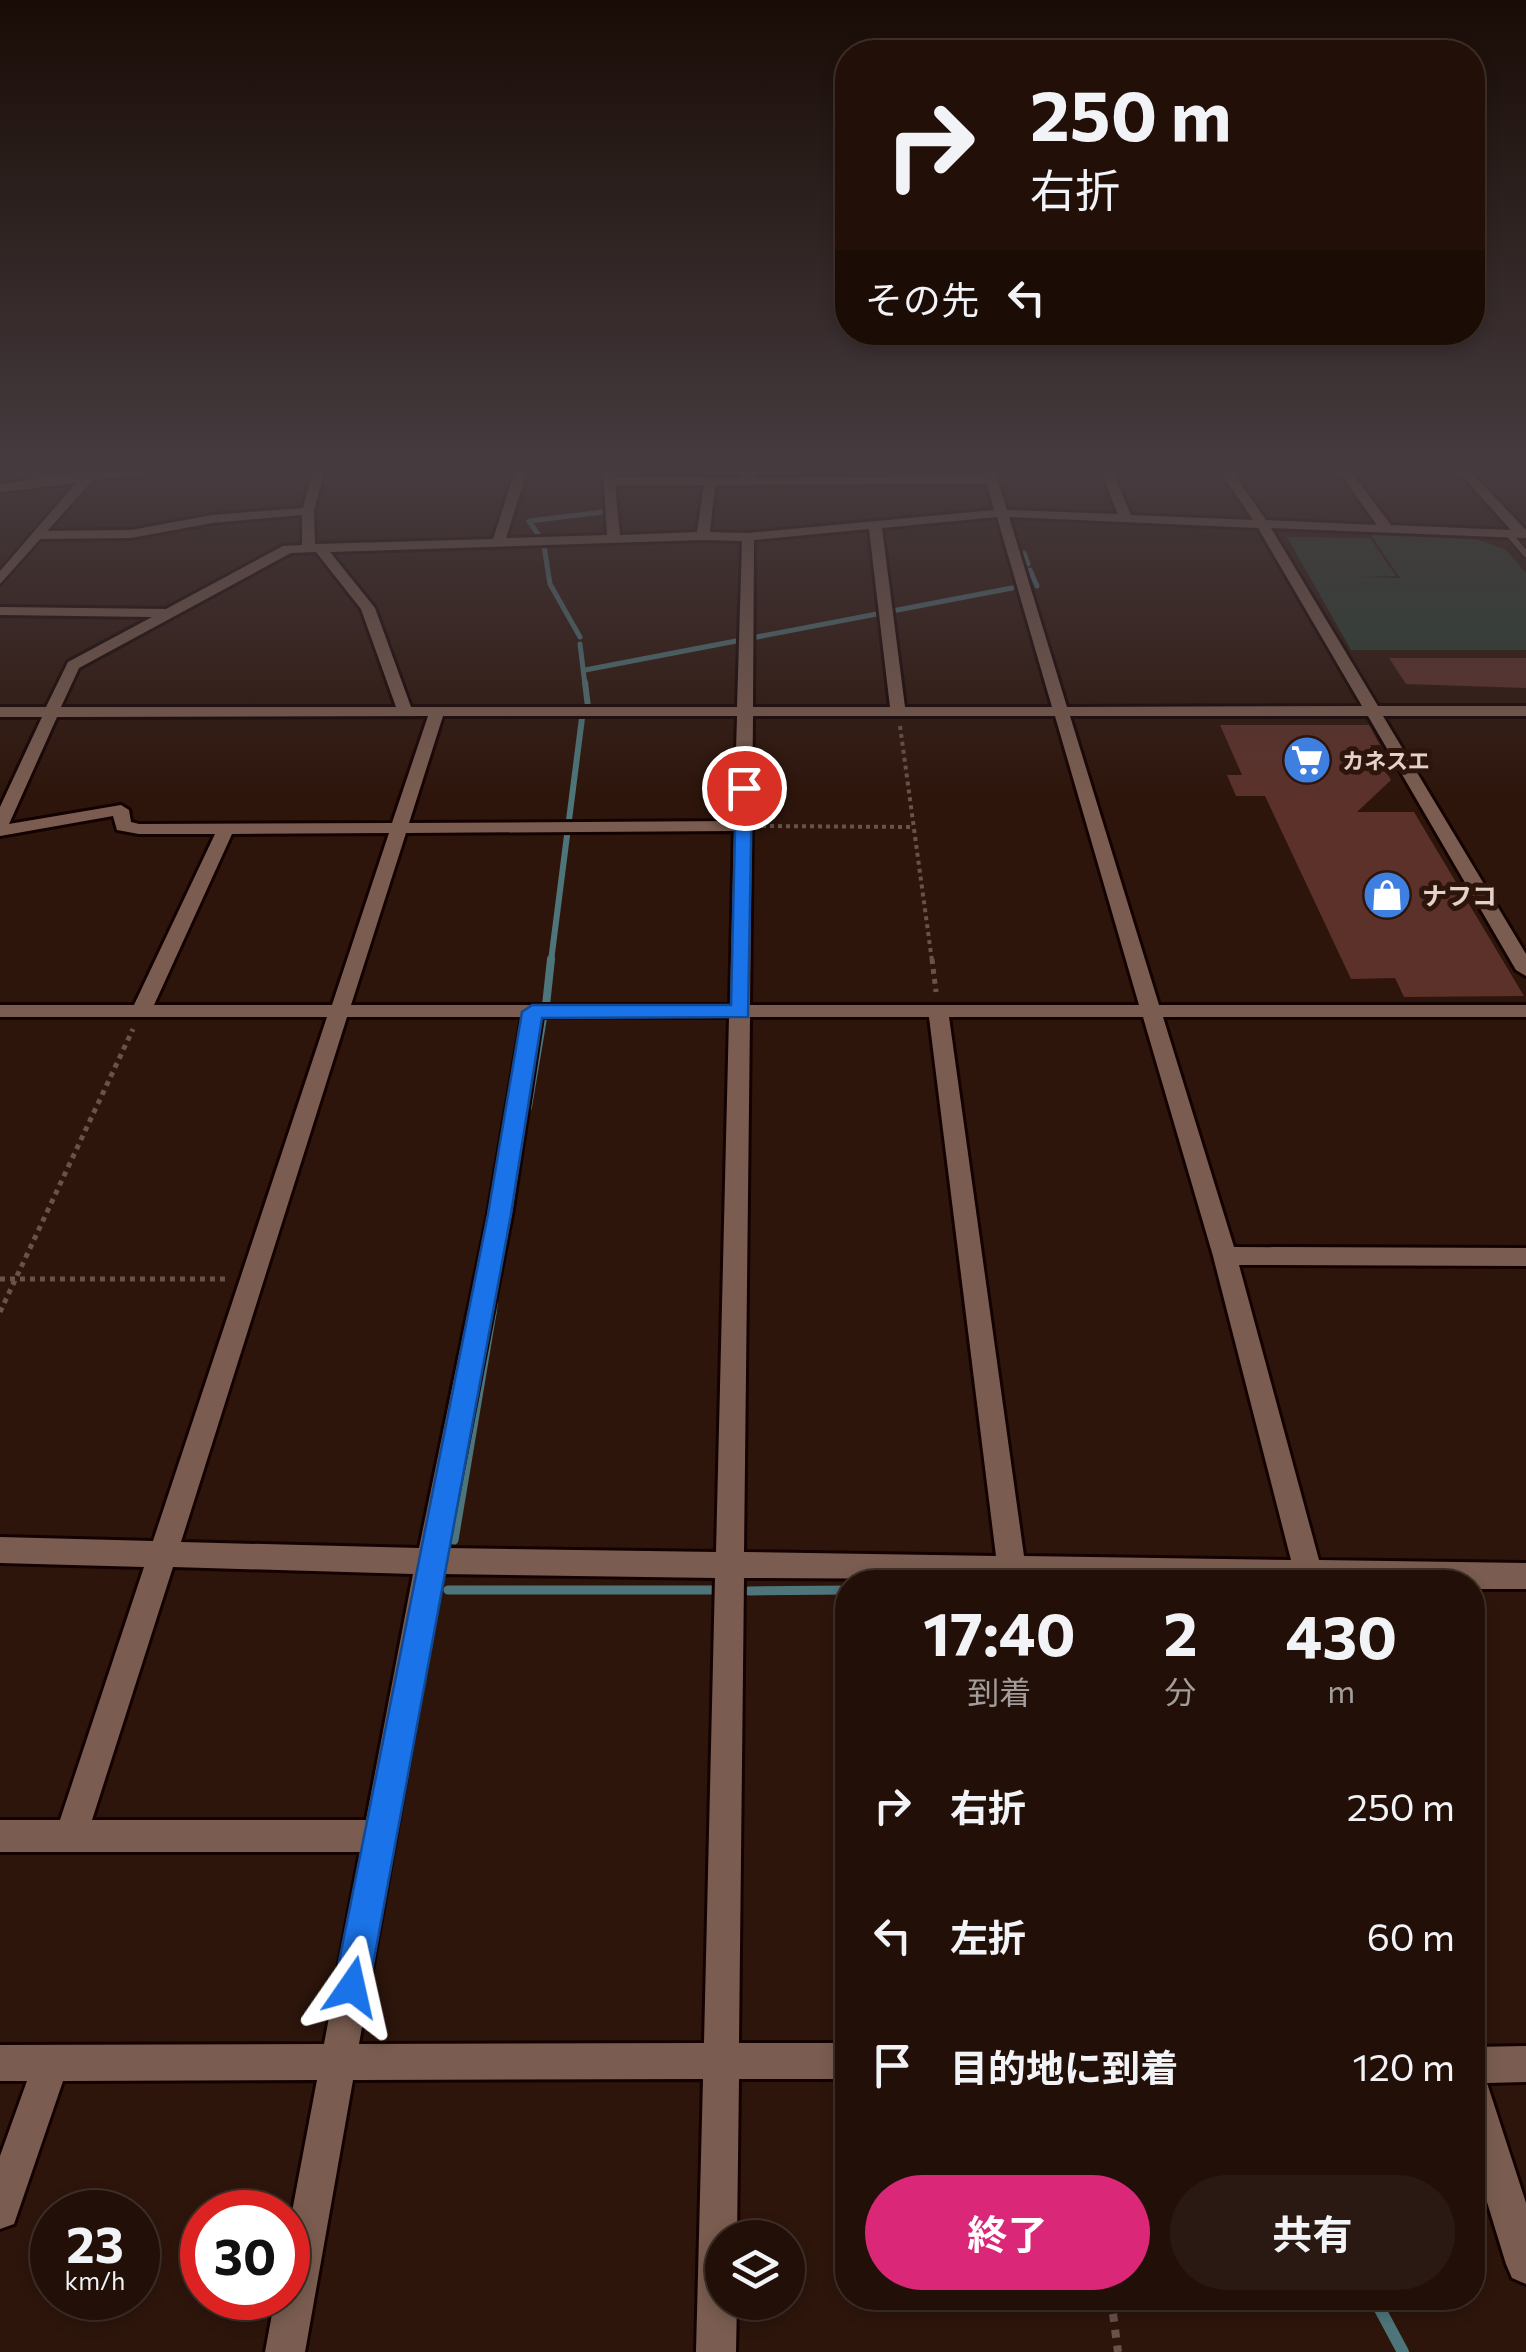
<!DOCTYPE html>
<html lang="ja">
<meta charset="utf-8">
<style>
body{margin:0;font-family:Commissioner,"Noto Sans JP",sans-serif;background:#2a1912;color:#f1f3f6;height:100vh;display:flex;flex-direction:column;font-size:38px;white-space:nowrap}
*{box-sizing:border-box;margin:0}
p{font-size:32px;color:#a29d9c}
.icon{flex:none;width:55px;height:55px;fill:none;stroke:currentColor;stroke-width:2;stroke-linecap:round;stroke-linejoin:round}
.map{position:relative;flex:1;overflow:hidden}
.drawer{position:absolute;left:835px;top:1570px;width:650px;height:740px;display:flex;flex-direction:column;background:#221008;border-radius:40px;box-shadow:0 5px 15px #0003,0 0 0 2px #3f3029}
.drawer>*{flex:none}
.guide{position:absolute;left:835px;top:40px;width:650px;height:305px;border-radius:40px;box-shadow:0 5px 15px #0003,0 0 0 2px #3f3029;background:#221008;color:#f1f3f6;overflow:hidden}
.tools{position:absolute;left:705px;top:2220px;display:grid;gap:20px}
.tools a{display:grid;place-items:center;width:100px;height:100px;border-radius:50%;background:#221008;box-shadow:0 5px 15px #0003,0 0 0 2px #3f3029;font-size:50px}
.speed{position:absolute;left:30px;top:2190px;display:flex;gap:20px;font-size:50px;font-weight:700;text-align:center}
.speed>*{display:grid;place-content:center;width:130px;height:130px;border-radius:50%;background:#221008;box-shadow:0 5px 15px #0003,0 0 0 2px #3f3029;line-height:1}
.speed small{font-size:25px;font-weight:400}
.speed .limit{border:15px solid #d22;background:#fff;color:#111}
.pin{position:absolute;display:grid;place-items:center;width:85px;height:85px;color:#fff;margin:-42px;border:5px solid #fff;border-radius:50%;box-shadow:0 2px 10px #0007}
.me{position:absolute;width:110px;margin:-55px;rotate:11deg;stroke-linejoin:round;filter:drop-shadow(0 0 8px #0008)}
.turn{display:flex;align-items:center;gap:35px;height:210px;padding:0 30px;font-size:45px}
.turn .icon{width:130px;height:130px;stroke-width:2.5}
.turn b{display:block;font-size:70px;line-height:85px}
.then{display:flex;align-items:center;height:95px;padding:0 30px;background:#0003;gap:20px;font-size:38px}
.eta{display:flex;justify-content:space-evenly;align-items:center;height:170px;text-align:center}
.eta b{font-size:60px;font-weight:700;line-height:70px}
.primary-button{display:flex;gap:20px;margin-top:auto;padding:20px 30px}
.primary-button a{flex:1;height:115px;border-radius:60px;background:#db2777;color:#fff;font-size:40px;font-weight:700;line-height:115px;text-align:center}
.primary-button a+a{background:#2a1912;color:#f1f3f6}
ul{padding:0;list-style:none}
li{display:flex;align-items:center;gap:30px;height:130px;padding:0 30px}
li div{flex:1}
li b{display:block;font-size:38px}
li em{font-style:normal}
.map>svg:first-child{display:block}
</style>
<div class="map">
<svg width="1526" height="2352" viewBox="0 0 1526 2352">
<rect width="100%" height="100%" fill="#2d150b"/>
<!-- green -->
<path fill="#2a4134" d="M1370,534L1469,537L1505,549L1526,573V650H1351L1287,537L1370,538L1396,576L1359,577L1400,578Z"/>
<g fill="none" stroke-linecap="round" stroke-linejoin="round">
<!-- stream-far4 -->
<path stroke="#4e767a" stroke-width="5" d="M542,540L529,521L611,511
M544,546L550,584L580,637
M1024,553L1028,564
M1030,570L1037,586
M580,644L585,685
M585,670L1012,588"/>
<!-- stream-far3 -->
<path stroke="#4e767a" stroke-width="6" d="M585,682L588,707
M551,961L582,718"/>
<!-- stream-far2 -->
<path stroke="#4e767a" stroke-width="8" d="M546,1005L551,959
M528,1107L543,1018
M492,1316L494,1303"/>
<!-- stream-far1 -->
<path stroke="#4e767a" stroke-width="9" d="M454,1540L492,1313
M448,1590H712
M749,1591L848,1590"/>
<!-- stream -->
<path stroke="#4e767a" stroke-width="12" d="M1374,2298L1403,2352"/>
</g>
<!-- building -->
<path fill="#5b312a" d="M1389,658H1526V688L1406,684Z
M1220,725H1369L1380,745H1370L1391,780L1357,812H1414L1524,996L1404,997L1395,978L1351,979L1265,796H1236L1227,775H1242Z"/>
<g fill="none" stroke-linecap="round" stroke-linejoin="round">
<!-- lane casing -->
<g stroke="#140200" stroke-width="9">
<path id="lane" d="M1508,533L1526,554"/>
</g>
<!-- street casing -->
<g stroke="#140200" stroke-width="6">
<path id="street" d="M28,468H40L46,486H38Z
M313,468H325L314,511L315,544L493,539L516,468H528L506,538L607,535L603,468H613L615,477L742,478L743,468H755L754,478L985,476L982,468H994L1007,510L1118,514L1099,468H1111L1131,515L1253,520L1218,468H1230L1266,520L1377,525L1336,468H1348L1391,525L1511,530L1455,468H1467L1526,530V538H1522L1271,528L1378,706H1526V716H1383L1526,954V976L1516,970L1368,716H1070L1159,1005H1526V1017H1163L1234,1247L1526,1248V1266L1239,1265L1319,1560L1526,1563V1589H1472V1582L744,1578L739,2043H848V2079H739L737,2238H722V2302H737L736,2352H696L703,2079L353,2080L305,2352H265L275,2298H288V2233L317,2080L63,2081L14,2224L0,2229V2156L27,2081H0V2045L324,2044L360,1852H0V1820H60L144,1567L0,1563V1537L153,1541L327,1017H0V1005H134L215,834H139L117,830L113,816L0,836V807L42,717H0V707H46L68,662L152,617L0,615V607L166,609L283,546L302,545V515L212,523L131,538L37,539L31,535L37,531L131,530L212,515L303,508ZM987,484L994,510L748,533L710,532L715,485ZM615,485H704L697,532L620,535ZM997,517L1052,707H905L882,528ZM1009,517L1258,528L1362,706L1067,707ZM869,529L890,707H753L754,540ZM703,540L742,541L737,707H411L375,608L330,552ZM316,552L361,609L396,707H61L79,668L291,553ZM428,716L392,823L139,824L131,822L129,810L121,805L9,824L57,717ZM443,716H737L734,821L409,823ZM753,716H1055L1139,1005H750ZM734,831L730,1005H351L406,833ZM389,833L332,1005H154L232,834ZM347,1017H522L488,1214L419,1548L181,1542ZM542,1017H729L716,1552L447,1548L512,1214ZM750,1017H929L996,1556L744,1552ZM949,1017H1143L1213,1256L1291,1560L1024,1556ZM173,1567L413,1574L366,1820H92ZM442,1574L715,1578L704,2043L359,2044Z
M1526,2046V2082L1487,2083L1526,2203V2284L1512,2278L1506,2264L1472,2153V2047Z"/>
</g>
<!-- secondary casing -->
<g stroke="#140200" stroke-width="5">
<path id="secondary" d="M136,468H176L92,481L0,584V571L76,483L0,492V484L91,470Z"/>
</g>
<!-- path-far2 -->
<path stroke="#685249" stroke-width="4" stroke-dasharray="4 4" stroke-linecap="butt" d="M900,726L932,961
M762,826L913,827"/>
<!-- path-far1 -->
<path stroke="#685249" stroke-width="5" stroke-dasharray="5 5" stroke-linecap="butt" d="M932,959L936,992
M0,1279H230
M0,1312L133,1029"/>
<!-- path -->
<path stroke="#685249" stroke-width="8" stroke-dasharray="8 8" stroke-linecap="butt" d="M1111,2298L1118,2352"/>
<!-- lane -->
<use href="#lane" stroke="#7a5d50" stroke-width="6"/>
<!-- street -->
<use href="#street" fill="#7a5d50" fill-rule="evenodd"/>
<!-- secondary -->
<use href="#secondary" fill="#7a5d50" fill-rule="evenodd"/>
</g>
<!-- sky -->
<linearGradient id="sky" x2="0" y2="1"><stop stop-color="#190c06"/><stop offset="0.59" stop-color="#463b3f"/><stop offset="1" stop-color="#463b3f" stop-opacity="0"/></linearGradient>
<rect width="1526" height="797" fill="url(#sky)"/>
<!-- route -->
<path fill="#1a73e8" stroke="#114b97" stroke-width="2.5" d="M744,783L752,788L748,1017L542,1018L511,1214L369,1987L364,2000L352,2005L339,2000L334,1987L488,1214L522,1012L532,1005H731L736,788Z"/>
<!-- icons -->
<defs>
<g id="supermarket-disc" transform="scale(2.5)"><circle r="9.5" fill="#3f7fe0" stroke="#2d150b"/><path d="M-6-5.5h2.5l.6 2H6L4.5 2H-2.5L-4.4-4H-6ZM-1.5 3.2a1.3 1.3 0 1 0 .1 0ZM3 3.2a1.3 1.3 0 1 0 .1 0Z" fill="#fff"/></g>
<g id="shop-disc" transform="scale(2.5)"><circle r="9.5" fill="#3f7fe0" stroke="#2d150b"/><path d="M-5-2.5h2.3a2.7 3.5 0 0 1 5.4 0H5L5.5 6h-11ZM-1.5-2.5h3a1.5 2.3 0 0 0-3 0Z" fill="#fff"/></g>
</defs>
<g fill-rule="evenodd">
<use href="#supermarket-disc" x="1307" y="760"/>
<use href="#shop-disc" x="1387" y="895"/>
</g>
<g text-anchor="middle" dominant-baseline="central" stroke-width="10" stroke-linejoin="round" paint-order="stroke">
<!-- far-poi labels -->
<g font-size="22" font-weight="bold" fill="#e3d1ca" stroke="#2d150b" text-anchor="start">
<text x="1342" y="760">カネスエ</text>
</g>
<!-- poi labels -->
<g font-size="25" font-weight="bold" fill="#e3d1ca" stroke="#2d150b" text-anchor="start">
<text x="1422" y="895">ナフコ</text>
</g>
</g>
</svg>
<div class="tools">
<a><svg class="icon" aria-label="layers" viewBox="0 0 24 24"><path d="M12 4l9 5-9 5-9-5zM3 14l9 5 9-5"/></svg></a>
</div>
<div class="speed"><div>23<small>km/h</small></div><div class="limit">30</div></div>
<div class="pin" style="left:744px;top:788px;background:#d93025"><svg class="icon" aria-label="arrive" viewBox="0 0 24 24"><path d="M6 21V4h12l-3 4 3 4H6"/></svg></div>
<svg class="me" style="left:352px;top:1987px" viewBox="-20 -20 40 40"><path d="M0-17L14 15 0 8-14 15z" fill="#1a73e8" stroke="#fff" stroke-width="4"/></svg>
<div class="guide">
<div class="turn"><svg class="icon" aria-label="right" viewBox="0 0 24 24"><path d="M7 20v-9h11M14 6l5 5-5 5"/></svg><div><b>250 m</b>右折</div></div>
<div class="then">その先<svg class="icon" aria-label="left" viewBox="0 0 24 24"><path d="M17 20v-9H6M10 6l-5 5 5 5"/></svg></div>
</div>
<section class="drawer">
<div class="eta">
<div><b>17:40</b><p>到着</p></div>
<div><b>2</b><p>分</p></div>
<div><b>430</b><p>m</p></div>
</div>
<ul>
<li><svg class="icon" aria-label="right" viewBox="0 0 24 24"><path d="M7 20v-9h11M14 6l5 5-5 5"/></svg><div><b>右折</b></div><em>250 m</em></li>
<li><svg class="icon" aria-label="left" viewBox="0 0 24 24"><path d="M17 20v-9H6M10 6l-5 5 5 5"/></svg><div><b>左折</b></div><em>60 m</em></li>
<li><svg class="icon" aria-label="arrive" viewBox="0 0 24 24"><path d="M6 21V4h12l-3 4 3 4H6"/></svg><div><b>目的地に到着</b></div><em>120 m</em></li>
</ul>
<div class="primary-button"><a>終了</a><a>共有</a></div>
</section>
</div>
